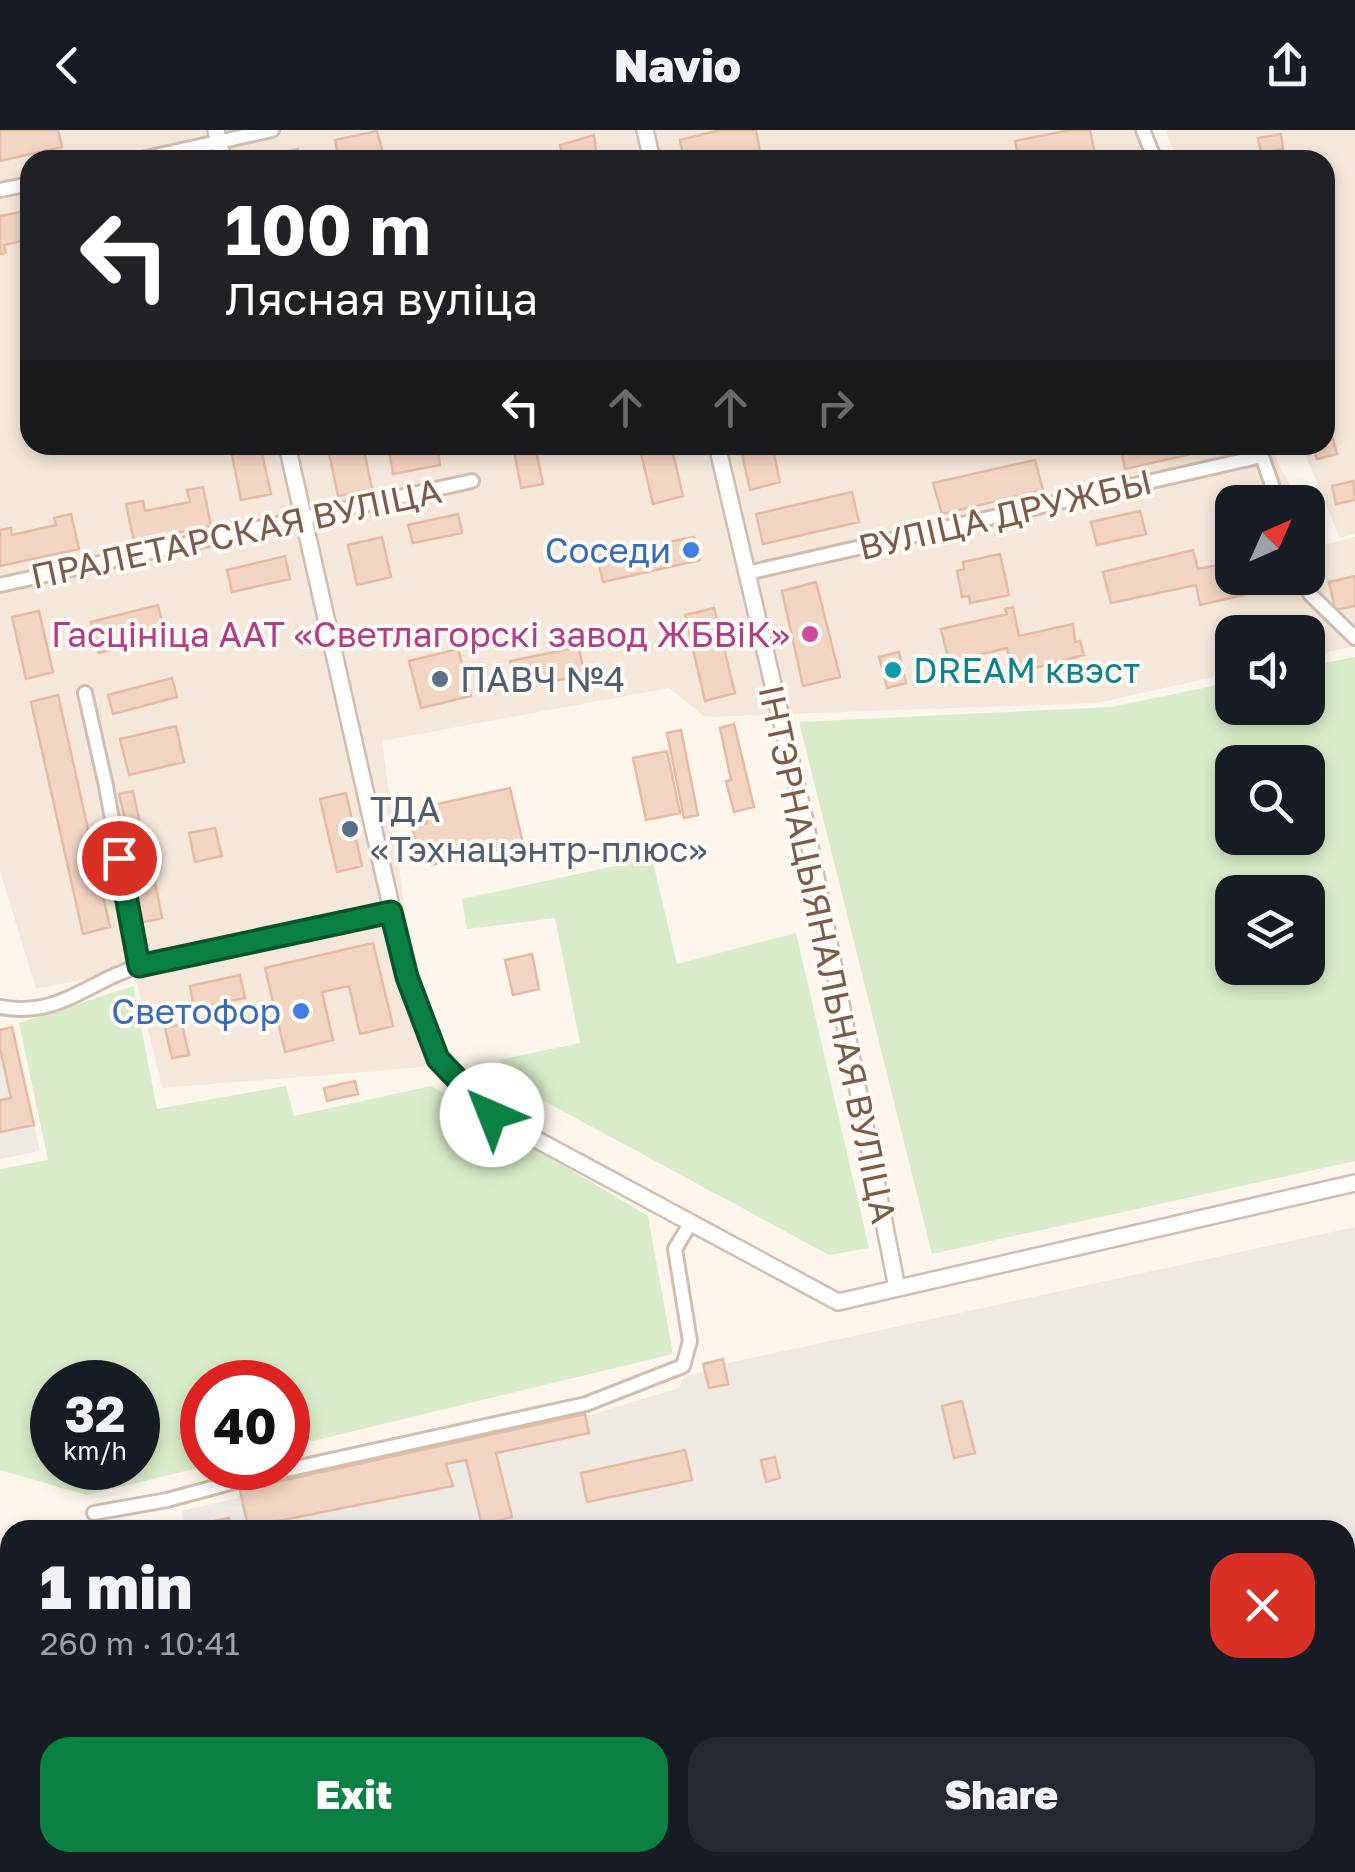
<!DOCTYPE html>
<meta charset="utf-8">
<style>
body{margin:0;font-family:"Golos Text",sans-serif;background:#242831;color:#f1f3f6;height:100vh;display:flex;flex-direction:column;font-size:38px;white-space:nowrap}
*{box-sizing:border-box;margin:0}
p{font-size:32px;color:#9ea1a6}
.icon{flex:none;width:55px;height:55px;fill:none;stroke:currentColor;stroke-width:2;stroke-linecap:round;stroke-linejoin:round}
.map{position:relative;flex:1;overflow:hidden}
.details{position:absolute;left:0px;top:1390px;width:1355px;height:352px;display:flex;flex-direction:column;background:#171b24;border-radius:30px 30px 0 0;box-shadow:0 5px 15px #0003}
.details>*{flex:none}
.top-card{position:absolute;left:20px;top:20px;width:1315px;height:305px;border-radius:30px;box-shadow:0 5px 15px #0003;background:#202124;color:#fff;overflow:hidden}
.needle{width:65px;rotate:45deg}
.controls{position:absolute;left:1215px;top:355px;display:grid;gap:20px}
.controls a{display:grid;place-items:center;width:110px;height:110px;border-radius:20px;background:#171b24;box-shadow:0 5px 15px #0003;font-size:50px}
.speed{position:absolute;left:30px;top:1230px;display:flex;gap:20px;font-size:50px;font-weight:700;text-align:center}
.speed>*{display:grid;place-content:center;width:130px;height:130px;border-radius:50%;background:#171b24;box-shadow:0 5px 15px #0003;line-height:1}
.speed small{font-size:25px;font-weight:400}
.speed .limit{border:15px solid #d22;background:#fff;color:#111}
.pin{position:absolute;display:grid;place-items:center;width:85px;height:85px;color:#fff;margin:-42px;border:5px solid #fff;border-radius:50%;box-shadow:0 2px 10px #0007}
.me{position:absolute;width:110px;margin:-55px;rotate:316deg;stroke-linejoin:round;filter:drop-shadow(0 0 8px #0008)}
.turn{display:flex;align-items:center;gap:35px;height:210px;padding:0 40px;font-size:45px}
.turn .icon{width:130px;height:130px;stroke-width:2.5}
.turn b{display:block;font-size:70px;line-height:85px}
.lanes{display:flex;align-items:center;height:95px;padding:0 40px;background:#0003;justify-content:center;gap:50px;direction:ltr}
.lanes .off{opacity:.35}
.round{display:grid;place-items:center;flex:none;width:105px;height:105px;border-radius:30px;background:#242831}
.summary{display:flex;align-items:center;justify-content:space-between;height:170px;padding:0 40px}
h1{font-size:60px;font-weight:800;line-height:75px}
.cta{display:flex;gap:20px;margin-top:auto;padding:20px 40px}
.cta a{flex:1;height:115px;border-radius:30px;background:#0b8043;color:#fff;font-size:40px;font-weight:800;line-height:115px;text-align:center}
.cta a+a{background:#242831;color:#f1f3f6}
header{display:flex;justify-content:space-between;align-items:center;height:130px;padding:0 40px;background:#171b24;font-size:45px;font-weight:800}
.map>svg:first-child{display:block}
</style>
<header><svg class="icon" aria-label="back" viewBox="0 0 24 24"><path d="M15 5l-7 7 7 7"/></svg>Navio<svg class="icon" aria-label="share" viewBox="0 0 24 24"><path d="M12 15V3M7 8l5-5 5 5M5 13v7h14v-7"/></svg></header>
<div class="map">
<svg width="1355" height="1742" viewBox="0 0 1355 1742">
<rect width="100%" height="100%" fill="#fdf6ec"/>
<!-- residential -->
<path fill="#f5e8da" d="M0,0H1147L1160,30H30V315H1269L1299,372H1232V448H1308V388L1322,415L1355,407V516L1308,527V502H1232V543L1097,573L705,587L669,558L382,611L426,937L162,958L134,840L36,859L0,741Z
M1165,0H1355V404L1340,408L1301,315H1325V30H1178Z"/>
<!-- industrial -->
<path fill="#efe9e4" d="M12,897L40,1021L0,1029V900Z
M1355,1097V1742H227L225,1733L1345,1732V1400H185L181,1381L238,1368L240,1360L583,1287L679,1258L684,1247L724,1234Z"/>
<!-- green -->
<path fill="#d8ecc9" fill-rule="evenodd" d="M1355,527V1031L932,1124L799,592L1111,577L1232,552V578H1308V536ZM1232,632H1308V708H1232ZM1232,762H1308V838H1232Z
M652,728L677,834L796,803L869,1118L829,1125L520,958L499,930L580,913L555,788L467,799L462,769Z
M133,856L157,979L286,956L294,986L431,956L648,1086L673,1224L288,1317V1252H202V1337L87,1365L0,1340V1039L48,1030L19,893ZM52,1252H138V1338H52Z"/>
<!-- building -->
<path fill="#f3d5c3" stroke="#e6bba3" stroke-width="2.5" d="M0,0H58L62,17L0,31Z
M720,0H756L760,22L729,30H684L680,10Z
M1070,0H1090L1095,25L1068,30H1019L1015,11Z
M377,1L383,24L339,30L335,10Z
M1281,4L1283,19L1261,23L1258,8Z
M594,5L597,28L564,30L560,15Z
M298,19L300,30H264V27Z
M30,80V109L4,115L6,123L0,124V86Z
M1333,309L1337,324L1317,329L1313,315H1325V311Z
M230,315H260L271,364L241,370Z
M345,315H363L372,359L338,366L328,318Z
M413,315H437L440,335L393,344L389,319Z
M513,315H535L543,354L521,358Z
M639,315H671L683,366L653,374Z
M740,315H772L780,352L750,360Z
M1120,315H1226V316L1125,339Z
M1035,330L1043,360L942,384L933,353Z
M1353,351L1355,370L1336,374L1332,356Z
M203,357L211,396L134,411L126,374L143,371L145,381L190,372L187,360Z
M852,362L859,392L763,414L756,384Z
M1140,381L1146,404L1097,415L1091,392Z
M71,384L79,419L0,436V400L11,398L12,405L56,395L54,388Z
M458,384L462,403L413,413L408,395Z
M382,407L391,447L357,455L348,415Z
M694,407L700,430L603,452L597,426Z
M1193,420L1198,439L1232,432V448H1262L1265,460L1200,475L1196,455L1111,473L1103,442Z
M1000,424L1009,465L970,473L969,466L962,467L957,441L964,439L963,432Z
M285,426L290,449L232,462L227,440Z
M1355,446V476L1335,480L1329,452Z
M816,452L840,547L803,556L782,461Z
M158,475L166,506L99,523L91,492Z
M1013,477L1019,506L1073,494L1075,512L1080,511L1084,525L1012,544L1007,518L949,532L941,499L1007,484L1005,479Z
M714,478L735,563L705,571L685,485Z
M39,481L53,542L26,549L12,487Z
M579,517L584,545L515,559L510,531Z
M458,519L471,566L421,578L409,531Z
M899,522L906,553L887,558L879,527Z
M172,548L177,567L113,584L108,565Z
M58,565L110,797L83,804L31,572Z
M734,594L754,677L734,682L726,651L731,650L720,598Z
M176,596L184,632L129,645L120,609Z
M681,600L698,685L684,688L667,603Z
M667,621L680,683L646,690L633,628Z
M510,658L523,714L431,735L427,717L418,720L412,697L427,693L424,677Z
M133,661L147,725L134,728L119,664Z
M346,663L362,736L337,742L320,669Z
M215,698L222,726L195,732L189,703Z
M154,747L162,788L140,793L132,751Z
M373,813L393,896L360,904L349,856L322,862L333,910L285,922L265,838Z
M532,824L539,859L513,865L505,830Z
M240,845L245,868L194,878L190,856Z
M182,894L189,925L172,928L165,898Z
M12,897L34,995L0,1002V970L11,968L0,918V900Z
M355,951L358,964L327,971L324,958Z
M723,1229L728,1254L709,1258L703,1234Z
M962,1271L975,1323L954,1328L942,1276Z
M585,1284L589,1303L496,1323L512,1387L482,1395L466,1330L446,1334L453,1356L248,1397L240,1360Z
M685,1320L692,1350L587,1372L581,1343Z
M775,1327L780,1348L766,1352L761,1330Z
M229,1388L231,1400H196L195,1395Z
M1355,1500V1654L1345,1656V1502Z
M599,1732H649L667,1742H617Z"/>
<g fill="none" stroke-linecap="round" stroke-linejoin="round">
<!-- minor casing -->
<g stroke="#d1beb0" stroke-width="18">
<path id="minor" d="M1143,0L1155,30
M137,30L272,0
M0,60L30,54
M1258,315L1278,372
M747,443L1262,326
M1304,448L1310,464L1355,508
M0,455L472,351
M85,563L106,656L139,837
M0,877C62,888 89,849 144,835C225,815 309,800 391,782
M94,1383L167,1370L245,1349L586,1274L683,1236L690,1211L675,1119L690,1094"/>
</g>
<!-- tertiary casing -->
<g stroke="#d1beb0" stroke-width="20">
<path id="tertiary" d="M216,0L223,30
M645,0L652,30
M287,315L407,847L438,929L491,985L838,1172L1355,1053
M717,315L805,691L897,1158"/>
</g>
<!-- minor -->
<use href="#minor" stroke="#fff" stroke-width="12"/>
<!-- tertiary -->
<use href="#tertiary" stroke="#fff" stroke-width="15"/>
<!-- rail casing -->
<g stroke="#b9a8c9" stroke-width="9">
<path id="rail" d="M0,1667L10,1665
M657,1732L676,1742"/>
</g>
<!-- rail -->
<use href="#rail" stroke="#fffaf3" stroke-width="5" stroke-dasharray="15" stroke-linecap="butt"/>
</g>
<g fill="none" stroke-linecap="round" stroke-linejoin="round">
<!-- route casing -->
<g stroke="#07532c" stroke-width="25">
<path id="route" d="M119,728L139,836L391,782L407,847L438,929L492,985"/>
</g>
<!-- route -->
<use href="#route" stroke="#0b8043" stroke-width="18"/>
</g>
<!-- markers -->
<g fill="#3f7fe0" stroke="#fffaf3" stroke-width="4">
<circle cx="691" cy="420" r="10"/>
<circle cx="301" cy="881" r="10"/>
</g>
<circle fill="#d1479c" stroke="#fffaf3" stroke-width="4" cx="810" cy="504" r="10"/>
<circle fill="#0f9aa8" stroke="#fffaf3" stroke-width="4" cx="893" cy="540" r="10"/>
<g fill="#5c6f8a" stroke="#fffaf3" stroke-width="4">
<circle cx="440" cy="549" r="10"/>
<circle cx="350" cy="699" r="10"/>
</g>
<g text-anchor="middle" dominant-baseline="central" stroke-width="8" stroke-linejoin="round" paint-order="stroke">
<!-- street labels -->
<g font-size="35" fill="#7a5c4d" stroke="#fffaf3">
<text transform="translate(1005 384) rotate(-13)">ВУЛІЦА ДРУЖБЫ</text>
<text transform="translate(236 403) rotate(-12)">ПРАЛЕТАРСКАЯ ВУЛІЦА</text>
<text transform="translate(828 824) rotate(78)">ІНТЭРНАЦЫЯНАЛЬНАЯ ВУЛІЦА</text>
</g>
<!-- shop labels -->
<g font-size="35" fill="#366cbe" stroke="#fffaf3" text-anchor="end">
<text x="671" y="420">Соседи</text>
<text x="281" y="881">Светофор</text>
</g>
<!-- hotel labels -->
<g font-size="35" fill="#b23c85" stroke="#fffaf3" text-anchor="end">
<text x="790" y="504">Гасцініца ААТ «Светлагорскі завод ЖБВіК»</text>
</g>
<!-- culture labels -->
<g font-size="35" fill="#0d838f" stroke="#fffaf3" text-anchor="start">
<text x="913" y="540">DREAM квэст</text>
</g>
<!-- service labels -->
<g font-size="35" fill="#4e5e75" stroke="#fffaf3" text-anchor="start">
<text x="460" y="549">ПАВЧ №4</text>
<text x="370" y="679">ТДА<tspan x="370" dy="40">«Тэхнацэнтр-плюс»</tspan></text>
</g>
</g>
</svg>
<div class="controls">
<a><svg class="needle" viewBox="-14 -14 28 28"><path d="M0-13l5 13h-10z" fill="#e53935"/><path d="M0 13l5-13h-10z" fill="#9ea1a6"/></svg></a>
<a><svg class="icon" aria-label="sound" viewBox="0 0 24 24"><path d="M4 9h4l5-4v14l-5-4H4zM17 9q2 3 0 6"/></svg></a>
<a><svg class="icon" aria-label="search" viewBox="0 0 24 24"><circle cx="10" cy="10" r="6"/><path d="M15 15l6 6"/></svg></a>
<a><svg class="icon" aria-label="layers" viewBox="0 0 24 24"><path d="M12 4l9 5-9 5-9-5zM3 14l9 5 9-5"/></svg></a>
</div>
<div class="speed"><div>32<small>km/h</small></div><div class="limit">40</div></div>
<div class="pin" style="left:119px;top:728px;background:#d93025"><svg class="icon" aria-label="arrive" viewBox="0 0 24 24"><path d="M6 21V4h12l-3 4 3 4H6"/></svg></div>
<svg class="me" style="left:492px;top:985px" viewBox="-20 -20 40 40"><circle r="19" fill="#fff"/><path d="M0-13L10 11 0 6-10 11z" fill="#0b8043"/></svg>
<div class="top-card">
<div class="turn"><svg class="icon" aria-label="left" viewBox="0 0 24 24"><path d="M17 20v-9H6M10 6l-5 5 5 5"/></svg><div><b>100 m</b>Лясная вуліца</div></div>
<div class="lanes"><svg class="icon" aria-label="left" viewBox="0 0 24 24"><path d="M17 20v-9H6M10 6l-5 5 5 5"/></svg><svg class="icon off" aria-label="ahead" viewBox="0 0 24 24"><path d="M12 20V5M6 11l6-6 6 6"/></svg><svg class="icon off" aria-label="ahead" viewBox="0 0 24 24"><path d="M12 20V5M6 11l6-6 6 6"/></svg><svg class="icon off" aria-label="right" viewBox="0 0 24 24"><path d="M7 20v-9h11M14 6l5 5-5 5"/></svg></div>
</div>
<section class="details">
<div class="summary"><div><h1>1 min</h1><p>260 m · 10:41</p></div><a class="round" style="background:#d93025;color:#fff"><svg class="icon" aria-label="close" viewBox="0 0 24 24"><path d="M6 6l12 12M18 6L6 18"/></svg></a></div>
<div class="cta"><a>Exit</a><a>Share</a></div>
</section>
</div>
